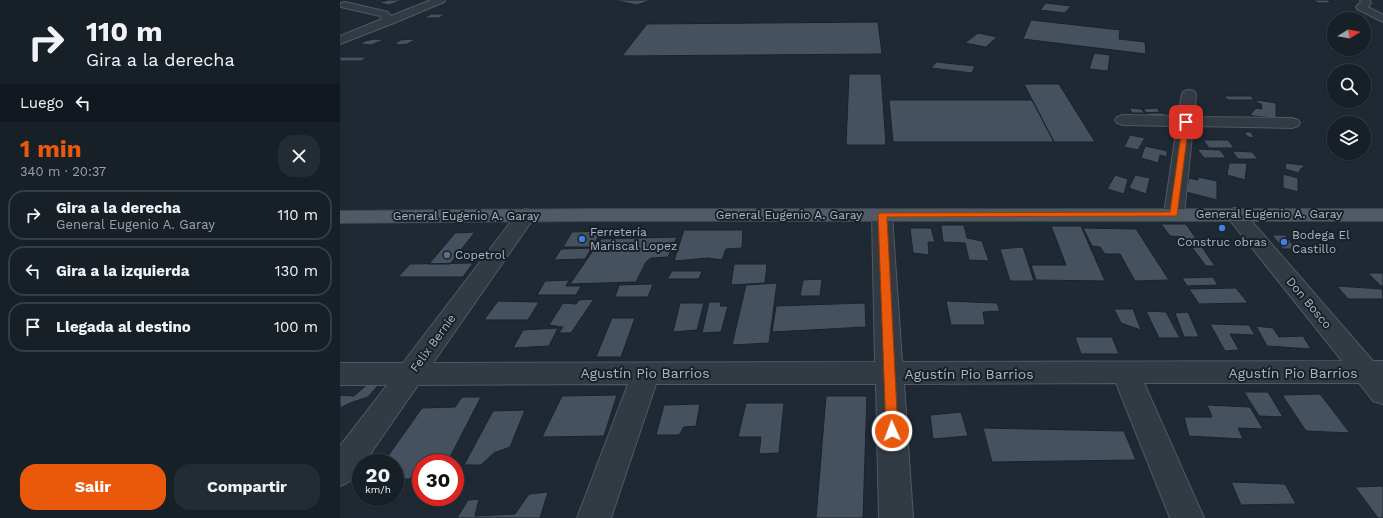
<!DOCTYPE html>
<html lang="es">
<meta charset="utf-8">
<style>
body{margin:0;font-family:"Work Sans",sans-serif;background:#242c33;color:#f1f3f6;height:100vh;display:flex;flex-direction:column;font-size:15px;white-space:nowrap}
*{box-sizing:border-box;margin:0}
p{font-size:13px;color:#9ea2a7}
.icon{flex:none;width:22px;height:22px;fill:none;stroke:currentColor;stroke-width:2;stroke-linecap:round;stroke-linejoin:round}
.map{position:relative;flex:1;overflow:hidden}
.sheet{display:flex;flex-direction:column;background:#171f27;width:340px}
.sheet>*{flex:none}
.top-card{background:#171f27;color:#f1f3f6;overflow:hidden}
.needle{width:26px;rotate:79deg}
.tools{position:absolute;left:987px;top:12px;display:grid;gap:8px}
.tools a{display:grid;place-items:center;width:44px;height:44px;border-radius:50%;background:#171f27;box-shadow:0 1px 3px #0004,0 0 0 1px #363d44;font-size:20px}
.speed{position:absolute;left:12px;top:454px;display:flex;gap:8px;font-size:20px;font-weight:700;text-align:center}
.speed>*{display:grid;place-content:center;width:52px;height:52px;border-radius:50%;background:#171f27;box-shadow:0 1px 3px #0004,0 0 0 1px #363d44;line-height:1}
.speed small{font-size:10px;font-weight:400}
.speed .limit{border:6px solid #d22;background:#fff;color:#111}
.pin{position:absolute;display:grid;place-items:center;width:34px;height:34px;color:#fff;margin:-17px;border-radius:8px;box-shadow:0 2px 6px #0006}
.me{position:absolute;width:44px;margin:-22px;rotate:358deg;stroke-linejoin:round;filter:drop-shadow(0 0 3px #0008)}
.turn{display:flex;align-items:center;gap:14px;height:84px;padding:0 20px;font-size:18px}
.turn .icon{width:52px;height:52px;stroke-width:2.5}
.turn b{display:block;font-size:28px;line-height:34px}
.then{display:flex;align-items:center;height:38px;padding:0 20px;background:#0003;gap:8px;font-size:15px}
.round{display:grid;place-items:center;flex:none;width:42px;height:42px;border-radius:16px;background:#242c33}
.summary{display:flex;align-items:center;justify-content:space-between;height:68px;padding:0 20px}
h1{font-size:24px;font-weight:700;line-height:30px;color:#ea580c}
.action{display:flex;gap:8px;margin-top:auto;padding:8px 20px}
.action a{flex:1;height:46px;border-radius:16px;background:#ea580c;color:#fff;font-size:16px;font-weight:700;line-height:46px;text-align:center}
.action a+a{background:#242c33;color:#f1f3f6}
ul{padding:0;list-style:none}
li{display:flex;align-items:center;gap:12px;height:50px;margin:0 8px 6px;padding:0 12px;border:2px solid #363d44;border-radius:16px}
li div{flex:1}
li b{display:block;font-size:15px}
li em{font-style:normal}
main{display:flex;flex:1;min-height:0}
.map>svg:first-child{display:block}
</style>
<main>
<section class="sheet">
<div class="top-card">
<div class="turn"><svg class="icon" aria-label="right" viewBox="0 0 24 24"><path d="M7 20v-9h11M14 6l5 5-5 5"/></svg><div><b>110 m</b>Gira a la derecha</div></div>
<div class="then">Luego<svg class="icon" aria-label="left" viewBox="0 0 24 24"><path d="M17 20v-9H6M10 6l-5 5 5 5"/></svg></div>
</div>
<div class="summary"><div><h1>1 min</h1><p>340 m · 20:37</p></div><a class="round"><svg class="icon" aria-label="close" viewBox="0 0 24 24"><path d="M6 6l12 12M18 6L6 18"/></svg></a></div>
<ul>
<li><svg class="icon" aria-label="right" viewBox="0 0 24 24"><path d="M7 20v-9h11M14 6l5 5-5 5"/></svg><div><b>Gira a la derecha</b><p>General Eugenio A. Garay</p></div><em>110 m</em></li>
<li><svg class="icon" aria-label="left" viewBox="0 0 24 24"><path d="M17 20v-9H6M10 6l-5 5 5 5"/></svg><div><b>Gira a la izquierda</b></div><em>130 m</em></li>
<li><svg class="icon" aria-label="arrive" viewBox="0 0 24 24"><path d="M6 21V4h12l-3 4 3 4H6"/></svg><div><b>Llegada al destino</b></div><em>100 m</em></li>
</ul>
<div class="action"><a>Salir</a><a>Compartir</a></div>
</section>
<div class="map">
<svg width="1043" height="518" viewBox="0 0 1043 518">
<rect width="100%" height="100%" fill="#1f2934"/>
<!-- building -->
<path fill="#45515e" stroke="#1a222b" d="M48,0H63L49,5L38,3Z
M272,0H312L297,5Z
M973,0H987L992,3H978Z
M706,3L731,6L725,13L700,10Z
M91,14H105L99,18H84Z
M691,20L780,30L779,39L805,42L806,54L683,39Z
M538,22L542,54L282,56L307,24Z
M638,33L657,37L646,47L625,43Z
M34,39L44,40L31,45L21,44L25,41Z
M72,39L75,40L67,44L59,45L55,44L60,40Z
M754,53L770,55L768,71L749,69Z
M0,57H27L21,61H0Z
M596,62L635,66L632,73L591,68Z
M509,74H541L546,145H506Z
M684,84H719L755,142H714Z
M884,96H911L914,100H888Z
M549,100H692L714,142H553Z
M917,100L936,103V118L914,116L910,115L916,108L922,109L921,104L916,102Z
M789,108L801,109L805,113H792Z
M817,108L820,112L807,113L803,109Z
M807,113H823L827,117H809Z
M904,132H911L914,138L908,137Z
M790,135L805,138L798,150L784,147Z
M863,140H888L894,148H869Z
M805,146L827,151V157L820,155L818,163L801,158Z
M857,149L880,150L886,158H864Z
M892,151L912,152L918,159H898Z
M889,163H907L905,180L887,175Z
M946,163L963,165L964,168H961L959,173L945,169Z
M943,174L958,178V192L943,188Z
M775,175L788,179L784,194L767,189Z
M795,175L810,178L806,194L789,188Z
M858,177L877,181V200L846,192L849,178L858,180Z
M821,224H846L875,266H866L844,237L830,236Z
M601,225H624L627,238L642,241L649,261L629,260L625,243L603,242Z
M711,226H741L765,281L696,280L691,265H726Z
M570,228H591L595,242H588L589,255L573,253Z
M743,228L796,229L829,280L795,281L780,254H765L760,247L752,246Z
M344,230H403L402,248L386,249L382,260L368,258L334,261Z
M261,231L253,247H223L232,232Z
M135,232L110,264H89L115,233Z
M932,235H945L956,249H943Z
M337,237L328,257L311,258L306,262L296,282L230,284L261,239Z
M683,247L694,281H670L660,249Z
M252,248L245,259L214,260L221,249Z
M133,263L123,277H58L70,264Z
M394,264H427L425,283L391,285Z
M332,271H362L359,279H327Z
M1028,273H1043V286H1041Z
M873,277L878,285L847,286L842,278Z
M482,279L480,296H460L463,280Z
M229,280L226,286H241L236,295H197L205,281Z
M437,283L429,343L392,345L406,285Z
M313,284L308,297H275L279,285Z
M997,286L1042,289L1043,299H1008Z
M896,288L908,303L859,304L849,289Z
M254,299L231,333H219L223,327L209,325L223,303L236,304L239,300Z
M158,301L199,302L188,320H144Z
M606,301L657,303L660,311L643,312L645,325H611Z
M369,302H381L380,306H388L381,332L362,333Z
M340,303H364L357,330L333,332Z
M525,303L526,327L432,332L436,306Z
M774,309H793L801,330L781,323Z
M806,311L826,312L840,338H819Z
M848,312L859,337H844L835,313Z
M272,318H295L281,357H256Z
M870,324L909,325L915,335L890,334L899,350L885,351Z
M916,326L933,328L939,337L963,336L971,349L927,346Z
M218,328L209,346L173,348L183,330Z
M735,337H772L779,354H741Z
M41,382L28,397L10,403L0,408V395L14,396L29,383Z
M904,392H928L943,417L919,416Z
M980,394L1010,433L966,431L942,395Z
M277,395L264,436L202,437L222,396Z
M486,396H527L523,518H476Z
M122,397H141L108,461L81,463L70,479H55V463H43L82,408L115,407Z
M406,403H444L439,453L419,454L421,437H398Z
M360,404L356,426L344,427L339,435H316L324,405Z
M867,405L910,407L923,429L898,428L903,439L849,436L844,417H872Z
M185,410L170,447L154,453L141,465H124L153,411Z
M621,412L628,436L593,439L590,415Z
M643,428L784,431L796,460L652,462Z
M891,482L945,484L956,504L901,505Z
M1043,486V518H1038L1015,487Z
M208,492L200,518H117L128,500L139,499L135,516L175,514L189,494Z"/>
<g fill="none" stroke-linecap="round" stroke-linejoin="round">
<!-- minor casing -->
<g stroke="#505963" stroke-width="2">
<path id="minor" d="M91,0H105L104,2L54,23L0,44V36L42,19L40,16L1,7L0,5L1,3L5,2L48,12L51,16Z
M1020,0H1030L1031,3L1028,7L1043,15V22L1017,9L1016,7L1021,2Z
M849,90L854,91L856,94L854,117L952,118L958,120L960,123L958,126L952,128L853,126L844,214L841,218L834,220L827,218L824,214L837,126L783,125L777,123L775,120L777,117L783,115L838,116L842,94L844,91Z
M895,208L902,210L1033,361H1043V404L1033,401L1019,383H804L864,518H830L776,383L564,384L573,518H539L536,384H316L271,518H237L288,384L78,385L24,463H21C21,475 10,482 0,486V446L47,385H0V363H63L179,211L186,209L193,211L196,215L93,363L535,362L532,215L535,211L542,209L549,211L552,215L562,362L1002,361L885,214L888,210Z"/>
</g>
<!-- major casing -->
<g stroke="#3c444e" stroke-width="2">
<path id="major" d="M245,209H1043V221H245L0,223V211Z"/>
</g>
<!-- minor -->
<use href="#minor" fill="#323b44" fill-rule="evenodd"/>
<!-- major -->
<use href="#major" fill="#505a65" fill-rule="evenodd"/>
</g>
<!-- route -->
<path fill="#ea580c" stroke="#983908" d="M843,120L849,122L837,216L547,217L558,431L556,435L552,437L548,435L546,431L538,214L540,213L830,212Z"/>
<!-- markers -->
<g fill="#3f7fe0" stroke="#182029" stroke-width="1.5">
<circle cx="882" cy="228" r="4"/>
<circle cx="242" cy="239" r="4"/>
<circle cx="944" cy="242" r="4"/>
</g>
<circle fill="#5c6f8a" stroke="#182029" stroke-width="1.5" cx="107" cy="255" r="4"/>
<g text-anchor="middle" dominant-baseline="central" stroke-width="4" stroke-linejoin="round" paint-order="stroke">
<!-- street labels -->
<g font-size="12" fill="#acb6c2" stroke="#182029">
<text x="929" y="214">General Eugenio A. Garay</text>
<text x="449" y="215">General Eugenio A. Garay</text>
<text x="126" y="216">General Eugenio A. Garay</text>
<text transform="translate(969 303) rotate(50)">Don Bosco</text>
<text transform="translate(93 343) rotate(-54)">Felix Bernie</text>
</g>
<!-- poi labels -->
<g font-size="12" fill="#acb6c2" stroke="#182029" text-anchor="start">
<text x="250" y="232">Ferretería<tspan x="250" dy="14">Mariscal Lopez</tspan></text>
<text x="952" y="235">Bodega El<tspan x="952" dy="14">Castillo</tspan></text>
<text x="882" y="242" text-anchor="middle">Construc obras</text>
<text x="115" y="255">Copetrol</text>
</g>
<!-- near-street labels -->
<g font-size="14" fill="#acb6c2" stroke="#182029">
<text x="305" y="373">Agustín Pio Barrios</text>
<text x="953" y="373">Agustín Pio Barrios</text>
<text x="629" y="374">Agustín Pio Barrios</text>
</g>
</g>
</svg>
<div class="tools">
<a><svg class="needle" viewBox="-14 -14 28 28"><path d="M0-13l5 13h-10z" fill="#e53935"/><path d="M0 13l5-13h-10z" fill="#9ea2a7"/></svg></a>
<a><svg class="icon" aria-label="search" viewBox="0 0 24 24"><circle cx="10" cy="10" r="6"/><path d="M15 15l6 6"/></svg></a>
<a><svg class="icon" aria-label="layers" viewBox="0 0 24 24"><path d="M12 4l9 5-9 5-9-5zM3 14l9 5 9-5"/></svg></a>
</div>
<div class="speed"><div>20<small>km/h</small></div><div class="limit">30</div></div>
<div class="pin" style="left:846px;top:122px;background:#d93025"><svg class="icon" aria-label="arrive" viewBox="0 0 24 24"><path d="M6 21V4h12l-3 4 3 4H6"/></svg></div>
<svg class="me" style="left:552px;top:431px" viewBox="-20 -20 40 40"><circle r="17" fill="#ea580c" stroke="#fff" stroke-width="3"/><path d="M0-11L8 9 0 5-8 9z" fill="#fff"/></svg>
</div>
</main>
